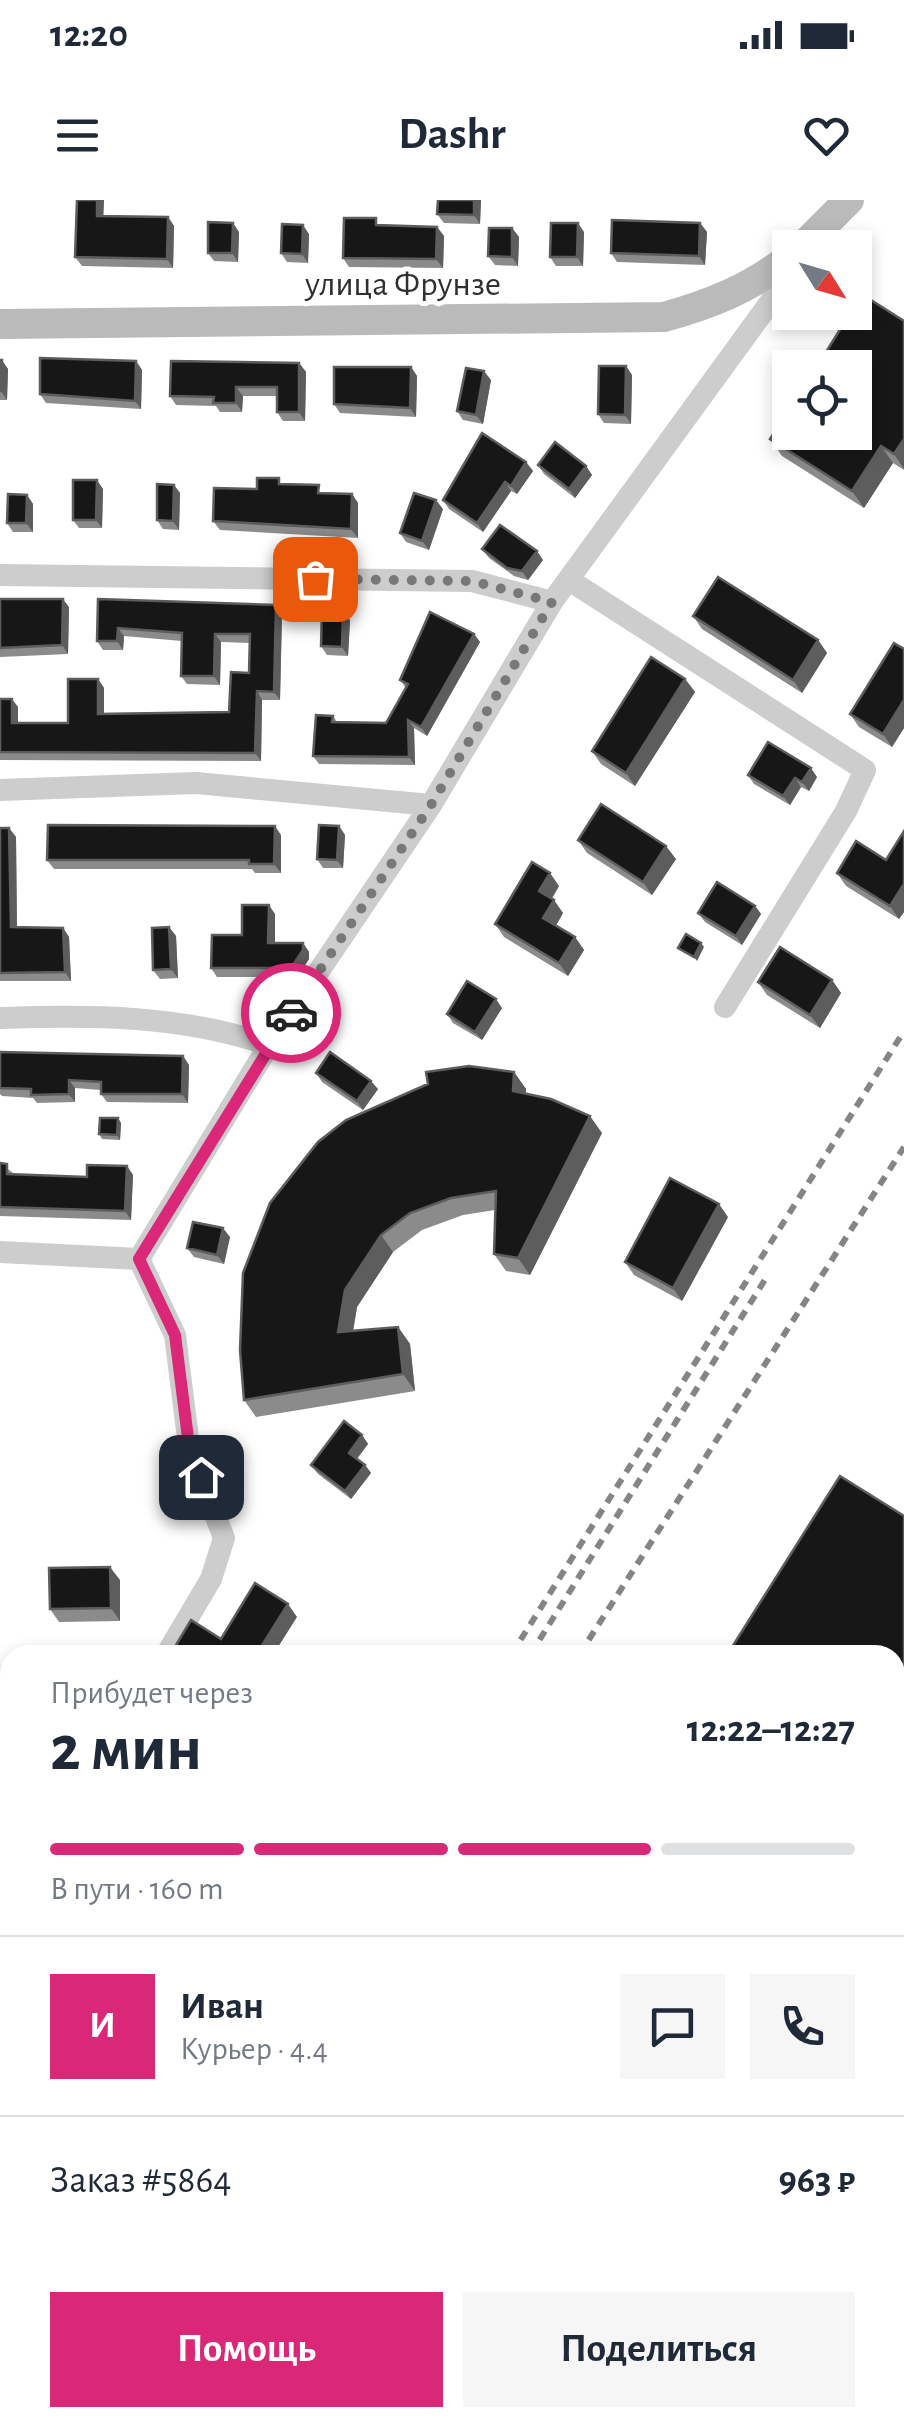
<!DOCTYPE html>
<html lang="ru">
<head>
<meta charset="utf-8">
<style>
  :root { --surface:#fff; --page:#f6f6f7; --text:#1f2937; --muted:#747a83; --line:#e0e1e3; --accent:#db2777 }
  body { margin:0; font-family:"Alegreya Sans",sans-serif; background:var(--page); color:var(--text); height:100vh; display:flex; flex-direction:column; font-size:38px; white-space:nowrap }
  * { box-sizing:border-box; margin:0 }
  p { font-size:32px; color:var(--muted) }
  .icon { flex:none; width:55px; height:55px; fill:none; stroke:currentColor; stroke-width:2; stroke-linecap:round; stroke-linejoin:round }
  .map { position:relative; flex:1; overflow:hidden }
  .panel { position:absolute; left:0px; top:1445px; width:905px; height:782px; display:flex; flex-direction:column; background:var(--surface); border-radius:30px 30px 0 0; box-shadow:0 5px 15px #0003 }
  .panel>* { flex:none }
  .needle { width:65px; rotate:127deg }
  .tools { position:absolute; left:772px; top:30px; display:grid; gap:20px }
  .tools a { display:grid; place-items:center; width:100px; height:100px; border-radius:0px; background:var(--surface); box-shadow:0 5px 15px #0003; font-size:50px }
  .pin { position:absolute; display:grid; place-items:center; width:85px; height:85px; color:#fff; margin:-42px; border-radius:20px; box-shadow:0 5px 15px #0006 }
  .courier { position:absolute; display:grid; place-items:center; width:100px; height:100px; margin:-50px; border:8px solid #db2777; border-radius:50%; background:#fff; color:#222; box-shadow:0 2px 12px #0007 }
  .summary em { font-style:normal; font-weight:700 }
  .summary div { display:flex; flex-direction:column-reverse }
  .summary { display:flex; align-items:center; justify-content:space-between; height:170px; padding:0 50px }
  h1 { font-size:65px; font-weight:700; line-height:75px }
  .bar { display:grid; grid-template-columns:repeat(4,1fr); gap:15px 10px; align-content:center; height:120px; padding:0 50px }
  .bar i { height:12px; border-radius:8px; background:var(--line) }
  .bar .selected { background:var(--accent) }
  .bar p { grid-column:span 4 }
  .line { display:flex; align-items:center; gap:25px; padding:0 50px; border-top:2px solid var(--line) }
  .line div { flex:1 }
  .round { display:grid; place-items:center; flex:none; width:105px; height:105px; border-radius:0px; background:var(--page) }
  .button { display:flex; gap:20px; margin-top:auto; padding:20px 50px }
  .button a { flex:1; height:115px; border-radius:0px; background:var(--accent); color:#fff; font-size:40px; font-weight:700; line-height:115px; text-align:center }
  .button a+a { background:var(--page); color:var(--text) }
  .status { display:flex; justify-content:space-between; align-items:center; height:70px; padding:0 50px; background:var(--surface); direction:ltr }
  .status svg { height:28px; fill:currentColor }
  header { display:flex; justify-content:space-between; align-items:center; height:130px; padding:0 50px; background:var(--surface); font-size:45px; font-weight:700 }
  .map>svg:first-child { display:block }
  .lines { fill:none; stroke-linecap:round; stroke-linejoin:round }
  .street { stroke:#cdcdcd; stroke-width:22 }
  .secondary { stroke:#bababa; stroke-width:30 }
  .rail { stroke:#858585; stroke-width:6; stroke-dasharray:10 8; stroke-linecap:butt }
  .wall { fill:#8b8b8b }
  .shaded-wall { fill:#5d5d5d }
  .building { fill:#171717; stroke:#5d5d5d; stroke-width:2.5 }
  .done { stroke:#787878; stroke-width:10; stroke-dasharray:0 18 }
  .route { stroke:#db2777; stroke-width:12 }
  .labels { text-anchor:middle; dominant-baseline:central; stroke-width:10; stroke-linejoin:round; paint-order:stroke }
  .street-label { font-size:35px; fill:#303030; stroke:#fff }
</style>
</head>
<body>
<div class="status"><b>12:20</b><svg viewBox="0 0 49 12"><path d="M0 12V9h3v3zM5 12V6h3v6zM10 12V3h3v9zM15 12V0h3v12zM26 1h20v11H26zM47 4h2v5h-2z"/></svg></div>
<header><svg class="icon" aria-label="menu" viewBox="0 0 24 24"><path d="M4 6h16M4 12h16M4 18h16"/></svg>Dashr<svg class="icon" aria-label="heart" viewBox="0 0 24 24"><path d="M12 20l-8-8c-3-5 5-10 8-4 3-6 11-1 8 4z"/></svg></header>
<div class="map">
<svg width="904" height="2226" viewBox="0 0 904 2226">
  <rect width="100%" height="100%" fill="#fff"/>
  <g class="lines">
    <path class="street" d="M0,375L472,381L552,402
      M569,380L865,570L846,611L725,807
      M0,590L196,583L431,605
      M0,818C93,815 181,815 269,845
      M0,1052L139,1059
      M166,1455L211,1379L224,1338L189,1246L175,1135L139,1059L269,845L431,605L552,402L790,75
      M0,1566L10,1569
      M895,1847L904,1842
      M895,2170L904,2175
      M275,2226L284,2218"/>
    <path class="secondary" d="M801,48L849,0
      M0,124L664,117C711,104 751,88 790,57"/>
    <path class="rail" d="M511,1455L904,831
      M530,1455L766,1078
      M579,1455L904,947
      M28,2226L33,2218
      M48,2226L53,2218
      M80,2226L86,2218"/>
  </g>
  <path class="wall" d="M77,0H104L103,16L168,17L174,26L173,68L82,66L75,57Z
    M481,0L480,24L444,23L437,14Z
    M700,23L707,32L705,65L617,62L611,53Z
    M381,26L437,27L444,36L443,68L349,67L343,58Z
    M512,28L519,37L518,66L495,65L488,56Z
    M239,32L238,62L214,61L208,53Z
    M584,32L583,66H556L550,57Z
    M309,34L308,63L287,62L281,53Z
    M904,121V270L893,263L864,308L782,256L770,239Z
    M0,160L8,169L7,200H0Z
    M136,161L142,170L141,209L46,203L40,194Z
    M299,163L306,172L305,221H283L277,212V196H243L242,212H220L216,206L176,205L170,196Z
    M626,166L632,175L631,224L604,223L598,214Z
    M411,167L417,176L416,217L340,213L334,204Z
    M491,180L483,224L463,220L457,211Z
    M526,262L533,271L517,294L511,291L483,332L449,309L443,300Z
    M538,265L586,266L592,275L575,298L544,274Z
    M283,284L325,293L352,294L358,303V338L220,330L213,321L257,289Z
    M174,285L180,293L179,330L163,329L157,320Z
    M103,289L102,328H79L73,320Z
    M27,295L33,304V332H13L7,323Z
    M443,309L429,350L406,342L400,333Z
    M482,349L543,360L528,380L514,376L489,358Z
    M0,399L69,407L68,454L0,457Z
    M98,399L276,405L282,413L280,500H262L261,561L0,560V499L18,507V523H68L98,479L104,488V513L229,512L249,473L250,443L221,442L220,485L187,484L181,476L182,441L124,436L123,450H103L97,441Z
    M693,416L818,440L827,453L802,493L702,429Z
    M350,420L348,456L327,455L321,446Z
    M474,434L480,442L427,536L414,528L415,565L319,564L313,556L333,516L337,522L386,523L406,488L400,480Z
    M904,449V528L892,547L859,527L850,514Z
    M685,479L695,492L635,586L601,564L592,551Z
    M748,575L817,577L809,591L801,587L790,605L754,584Z
    M339,626L345,635L343,668H323L317,659Z
    M0,628H9L16,637L17,727L63,728L69,737L71,781H0Z
    M904,631V712L899,719L846,686L837,673L886,660Z
    M281,635V673H255L252,669H54L47,660Z
    M578,640L676,659L652,695L587,653Z
    M559,686L552,699L563,713L556,725L575,737L584,750L568,776L504,737L495,724Z
    M755,706L761,714L742,745L705,722L698,713Z
    M275,714V743H303L309,752V759L297,777H217L211,768L242,735Z
    M169,727L176,736L178,778L160,779L153,770Z
    M832,780L841,793L820,828L767,795L758,782Z
    M502,808L482,840L453,823L447,814Z
    M0,852L183,856L189,865L188,903L107,902L101,894V890L75,888V902L37,903L33,898L2,896L0,894Z
    M514,872L526,889V894L602,933L530,1075L506,1071L494,1054L495,1010L463,1015L422,1030L393,1052L357,1107L353,1131L398,1127L410,1144L415,1191L256,1217L244,1200Z
    M316,873L378,889L363,910L322,882Z
    M118,918L121,923L120,940L102,939L99,934Z
    M0,963L13,973V974L87,977L127,966L133,975L131,1020L0,1016Z
    M728,1017L682,1101L634,1075L625,1062Z
    M230,1037L224,1064L194,1057L187,1048Z
    M362,1235L368,1244L357,1259L365,1265L371,1273L351,1299L318,1274L311,1265Z
    M120,1380V1421L59,1422L50,1409Z
    M0,1475H10V1520H0Z
    M895,1995L904,2001V2053L895,2046Z
    M293,2218H341L327,2226H285Z
    M424,2218H507L495,2226H411Z
    M787,2218H865L860,2226H800Z"/>
  <path class="shaded-wall" d="M97,0H104L103,25L97,16Z
    M474,0H481L480,24L474,15Z
    M168,17L174,26L173,68L167,59Z
    M233,23L239,32L238,62L232,53Z
    M578,23L584,32L583,66L577,57Z
    M700,23L707,32L705,65L699,56Z
    M303,25L309,34L308,63L302,54Z
    M437,27L444,36L443,68L436,59Z
    M512,28L519,37L518,66L512,57Z
    M2,160L8,169L7,200L1,191Z
    M136,161L142,170L141,209L135,201Z
    M299,163L306,172L305,221L299,212Z
    M626,166L632,175L631,224L625,215Z
    M411,167L417,176L416,217L410,208Z
    M484,171L491,180L483,224L476,215Z
    M236,187L243,196L242,212L236,203Z
    M904,239V269L894,254Z
    M881,246L893,263L864,308L852,291Z
    M526,262L533,271L517,294L511,286Z
    M586,266L592,275L575,298L569,289Z
    M97,280L103,289L102,328L96,320Z
    M505,282L511,291L483,332L477,323Z
    M174,285L180,293L179,330L173,321Z
    M352,294L358,303V338L351,329Z
    M27,295L33,304V332L26,323Z
    M436,300L443,309L429,350L422,341Z
    M537,351L543,360L528,380L522,371Z
    M63,399L69,407L68,454L62,445Z
    M276,405L282,413L280,500L274,492Z
    M343,411L350,420L348,456L342,447Z
    M118,428L124,436L123,450L117,441Z
    M215,434L221,442L220,485L214,476Z
    M474,434L480,442L427,536L421,527Z
    M818,440L827,453L802,493L793,480Z
    M98,479L104,488V522L98,514Z
    M685,479L695,492L635,586L626,573Z
    M257,491L262,500L261,561L255,553Z
    M12,499L18,507V531L12,523Z
    M904,500V528L892,547L883,534Z
    M408,520L414,528L415,565L409,557Z
    M811,568L817,577L809,591L802,582Z
    M795,578L801,587L790,605L783,596Z
    M275,626L281,635V673L274,664Z
    M339,626L345,635L343,668L337,660Z
    M9,628L16,637L17,736L11,727Z
    M666,646L676,659L652,695L643,682Z
    M550,673L559,686L548,704L539,691Z
    M904,684V712L899,719L890,706Z
    M554,700L563,713L553,731L543,718Z
    M269,705L275,714V752L268,743Z
    M755,706L761,714L742,745L736,736Z
    M169,727L176,736L178,778L171,769Z
    M63,728L69,737L71,781L65,772Z
    M575,737L584,750L568,776L559,763Z
    M303,743L309,752V759L297,777L291,768Z
    M701,743L704,747L697,761L694,757Z
    M832,780L841,793L820,828L810,815Z
    M496,799L502,808L482,840L475,832Z
    M183,856L189,865L188,903L182,894Z
    M514,872L526,889L525,908L513,891Z
    M69,880L75,888V902L69,894Z
    M371,881L378,889L363,910L357,901Z
    M590,916L602,933L530,1075L518,1058Z
    M118,918L121,923L120,940L117,935Z
    M127,966L133,975L131,1020L125,1011Z
    M719,1004L728,1017L682,1101L673,1088Z
    M223,1028L230,1037L224,1064L217,1055Z
    M381,1035L393,1052L357,1107L350,1149L338,1132L345,1090Z
    M398,1127L410,1144L415,1191L403,1174Z
    M362,1235L368,1244L355,1261L349,1253Z
    M365,1265L371,1273L351,1299L345,1291Z
    M110,1367L120,1380V1421L111,1408Z
    M288,1404L297,1417L273,1455H256Z
    M904,1494V1530L895,1544V1508Z
    M904,1573V1609L895,1624V1588Z
    M2,1613L9,1622L6,1648L0,1639Z
    M620,2218H627L620,2226H614Z
    M847,2218H865L860,2226H842Z"/>
  <path class="building" d="M77,0H97V16L168,17L167,59L75,57Z
    M438,0H474V15L437,14Z
    M344,18H376V25L437,27L436,59L343,58Z
    M612,20L700,23L699,56L611,53Z
    M208,22L233,23L232,53H208Z
    M551,23H578L577,57H550Z
    M282,24L303,25L302,54L281,53Z
    M489,28H512V57L488,56Z
    M863,95L904,121V239L894,254L881,246L852,291L770,239L790,208V232H855V168H816L851,112H855V107Z
    M40,158L136,161L135,201L40,194Z
    M0,160H2L1,191H0Z
    M171,161L299,163V212H277V187H236V203H213L214,197L170,196Z
    M599,166H626L625,215L598,214Z
    M334,167H411L410,208L334,204Z
    M466,168L484,171L476,215L457,211Z
    M482,233L526,262L511,286L505,282L477,323L443,300Z
    M555,242L586,266L569,289L538,265Z
    M257,278H279V284L319,285L318,293L352,294L351,329L213,321L214,288L257,289Z
    M73,280H97L96,320H73Z
    M157,284L174,285L173,321L157,320Z
    M414,293L436,300L422,341L400,333Z
    M8,294L27,295L26,323H7Z
    M500,325L537,351L522,371L507,368L482,349Z
    M718,377L818,440L793,480L693,416Z
    M0,399H63L62,445L0,448Z
    M98,399L276,405L274,492L257,491L255,553L0,552V499H12V523H68V479H98V514L229,512L231,472L249,473L250,434H215L214,476H181L182,433L118,428L117,441H97Z
    M322,410L343,411L342,447L321,446Z
    M430,412L474,434L421,527L408,520L409,557L313,556L316,515L333,516L332,522L386,523L408,484L400,480Z
    M894,443L904,449V500L883,534L850,514Z
    M651,457L685,479L626,573L592,551Z
    M768,542L811,568L802,582L795,578L783,596L748,575Z
    M601,604L666,646L643,682L578,640Z
    M48,625L275,626L274,664H249V660H47Z
    M319,625L339,626L337,660L317,659Z
    M0,628H9L11,727L63,728L65,772L0,773Z
    M904,631V684L890,706L837,673L856,641L886,660Z
    M532,662L550,673L539,691L554,700L543,718L575,737L559,763L495,724Z
    M717,682L755,706L736,736L698,713Z
    M242,705H269L268,743H303V750L291,768H211L212,735H242Z
    M169,727L171,769L153,770L152,728Z
    M686,734L701,743L694,757L678,748Z
    M780,747L832,780L810,815L758,782Z
    M467,781L496,799L475,832L447,814Z
    M0,852L183,856L182,894H101V882L69,880V894L31,895V889L0,888Z
    M330,852L371,881L357,901L316,873Z
    M469,866L514,872L513,891L551,899L590,916L518,1058L494,1054L496,991L451,998L410,1013L381,1035L345,1090L338,1132L398,1127L403,1174L244,1200L240,1150L243,1073L270,1003L318,942L346,920L428,884L426,872Z
    M100,918H118L117,935L99,934Z
    M0,963L7,964V974L87,977V965L127,966L125,1011L0,1007Z
    M670,978L719,1004L673,1088L625,1062Z
    M193,1022L223,1028L217,1055L187,1048Z
    M344,1221L362,1235L349,1253L365,1265L345,1291L311,1265Z
    M840,1276L904,1316V1494L895,1508V1455H727Z
    M110,1367L111,1408L50,1409L49,1368Z
    M255,1383L288,1404L256,1455H170L191,1420L221,1439Z
    M0,1475H10V1509H0Z
    M895,1555L904,1561V1573L895,1588Z
    M895,1995L904,2001V2046L895,2040Z
    M293,2218H330L319,2226H285Z
    M424,2218H497L485,2226H411Z
    M590,2218H620L614,2226H583Z
    M798,2218H847L842,2226H810Z"/>
  <g class="lines">
    <path class="done" d="M291,813L431,605L552,402L472,381L315,379"/>
    <path class="route" d="M201,1277L189,1246L175,1135L139,1059L291,813"/>
  </g>
  <g class="labels">
    <g class="street-label">
      <text x="403" y="84">улица Фрунзе</text>
    </g>
  </g>
</svg>
<div class="tools">
<a><svg class="needle" viewBox="-14 -14 28 28"><path d="M0-13l5 13h-10z" fill="#e53935"/><path d="M0 13l5-13h-10z" fill="#747a83"/></svg></a>
<a><svg class="icon" aria-label="locate" viewBox="0 0 24 24"><circle cx="12" cy="12" r="6"/><path d="M12 2v4M12 18v4M2 12h4M18 12h4"/></svg></a>
</div>
<div class="pin" style="left:315px;top:379px;background:#ea580c"><svg class="icon" aria-label="bag" viewBox="0 0 24 24"><path d="M5 8h14l-1 12H6zM9 8a3 3 0 0 1 6 0"/></svg></div>
<div class="pin" style="left:201px;top:1277px;background:#1f2937"><svg class="icon" aria-label="home" viewBox="0 0 24 24"><path d="M3 11l9-7 9 7M6 9v11h12V9"/></svg></div>
<div class="courier" style="left:291px;top:813px"><svg class="icon" aria-label="car" viewBox="0 0 24 24"><path d="M5 17H2v-5l4-1 3-4h7l3 4 3 1v5h-3M9 17h6M6 11h13"/><circle cx="7" cy="17" r="2"/><circle cx="17" cy="17" r="2"/></svg></div>
<section class="panel">
<div class="summary"><div><h1>2 мин</h1><p>Прибудет через</p></div><em>12:22–12:27</em></div>
<div class="bar"><i class="selected"></i><i class="selected"></i><i class="selected"></i><i></i><p>В пути · 160 m</p></div>
<div class="line" style="height:180px"><b class="round" style="background:var(--accent);color:#fff">И</b><div><b>Иван</b><p>Курьер · 4.4</p></div><a class="round"><svg class="icon" aria-label="chat" viewBox="0 0 24 24"><path d="M4 5h16v11H9l-5 4z"/></svg></a><a class="round"><svg class="icon" aria-label="phone" viewBox="0 0 24 24"><path d="M5 4h4l2 5-3 2q2 4 5 5l2-3 5 2v4C11 20 4 13 5 4z"/></svg></a></div>
<div class="line" style="height:130px"><div>Заказ #5864</div><b>963 ₽</b></div>
<div class="button"><a>Помощь</a><a>Поделиться</a></div>
</section>
</div>
</body>
</html>
